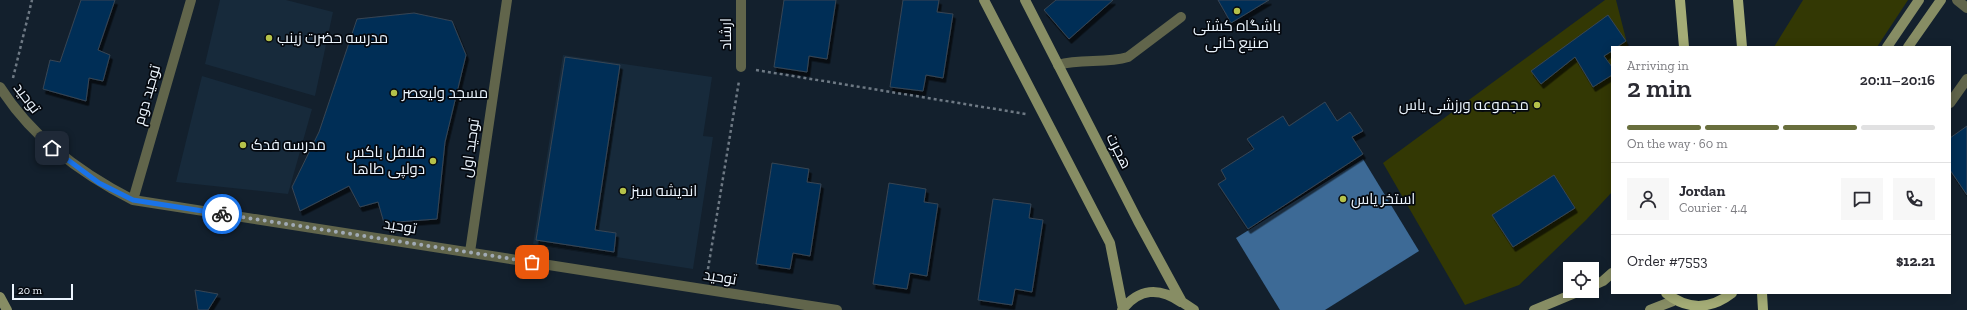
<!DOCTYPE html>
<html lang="en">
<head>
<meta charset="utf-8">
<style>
  :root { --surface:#fff; --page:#f7f7f7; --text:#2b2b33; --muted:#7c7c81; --line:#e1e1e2; --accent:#696f3d }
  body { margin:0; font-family:"Zilla Slab",Cairo,serif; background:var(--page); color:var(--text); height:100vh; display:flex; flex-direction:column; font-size:15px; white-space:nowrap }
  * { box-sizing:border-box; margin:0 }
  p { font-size:13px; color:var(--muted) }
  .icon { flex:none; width:22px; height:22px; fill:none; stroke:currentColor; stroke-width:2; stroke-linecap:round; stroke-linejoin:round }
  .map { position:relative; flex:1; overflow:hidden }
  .details { position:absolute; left:1611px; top:46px; width:340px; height:248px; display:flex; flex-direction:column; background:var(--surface); border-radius:0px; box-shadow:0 2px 10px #0003 }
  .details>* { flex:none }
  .controls { position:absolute; left:1563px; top:262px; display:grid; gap:8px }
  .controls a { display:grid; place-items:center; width:36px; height:36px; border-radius:0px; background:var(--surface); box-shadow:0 2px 10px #0003; font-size:20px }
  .scale { position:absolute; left:12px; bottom:10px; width:61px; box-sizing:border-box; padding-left:4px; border:2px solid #ecf5fe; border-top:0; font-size:11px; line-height:14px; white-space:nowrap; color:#ecf5fe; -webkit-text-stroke:3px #05090f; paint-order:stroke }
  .pin { position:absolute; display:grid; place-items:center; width:34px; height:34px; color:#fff; margin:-17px; border-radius:8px; box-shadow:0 2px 6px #0006 }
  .courier { position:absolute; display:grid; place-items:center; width:40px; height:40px; margin:-20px; border:3px solid #1a73e8; border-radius:50%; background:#fff; color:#222; box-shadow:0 1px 5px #0007 }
  .overview em { font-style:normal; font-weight:600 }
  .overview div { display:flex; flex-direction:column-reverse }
  .overview { display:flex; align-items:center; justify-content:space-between; height:68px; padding:0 16px }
  h1 { font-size:26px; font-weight:600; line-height:30px }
  .bar { display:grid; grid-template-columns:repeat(4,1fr); gap:6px 4px; align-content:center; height:48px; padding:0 16px }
  .bar i { height:5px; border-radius:3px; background:var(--line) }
  .bar .selected { background:var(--accent) }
  .bar p { grid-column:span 4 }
  .line { display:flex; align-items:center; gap:10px; padding:0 16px; border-top:1px solid var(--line) }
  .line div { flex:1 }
  .round { display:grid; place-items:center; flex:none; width:42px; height:42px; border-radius:0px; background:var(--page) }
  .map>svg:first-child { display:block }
  .built { fill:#172a3b }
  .green { fill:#333804 }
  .water { fill:#3d6a96 }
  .building { fill:#002f57; stroke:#374554; filter:url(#shadow) }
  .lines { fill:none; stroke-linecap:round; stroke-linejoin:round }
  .path { stroke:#6e7984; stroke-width:2.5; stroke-dasharray:3 3; stroke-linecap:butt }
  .service { stroke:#61654b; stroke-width:10 }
  .minor { stroke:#61654b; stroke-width:10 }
  .secondary { stroke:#878d64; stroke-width:10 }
  .primary { stroke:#a4ac76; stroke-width:10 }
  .done { stroke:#a0aab5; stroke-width:4; stroke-dasharray:0 7.2 }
  .route { stroke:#1a73e8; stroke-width:5 }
  .poi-dot { fill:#b5c24a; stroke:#05090f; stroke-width:1.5 }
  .labels { text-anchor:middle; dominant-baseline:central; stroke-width:3.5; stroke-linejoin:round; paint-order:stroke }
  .poi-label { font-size:15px; fill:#ecf5fe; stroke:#05090f; text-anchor:start }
  .street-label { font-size:15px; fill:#ecf5fe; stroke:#05090f }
</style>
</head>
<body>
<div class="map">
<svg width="1967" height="310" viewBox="0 0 1967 310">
  <defs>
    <filter id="shadow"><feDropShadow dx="2.5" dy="4.5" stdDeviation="0" flood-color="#0009"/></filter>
  </defs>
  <rect width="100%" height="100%" fill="#13202d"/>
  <path class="built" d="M220,0H286L333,12L315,96L205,64Z
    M563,55L712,77L703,136L713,137L693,269L533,244Z
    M202,76L312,109L288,194L176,182Z"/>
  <path class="green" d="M1605,0H1616L1628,47H1612V192L1586,220L1519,285L1465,305L1383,163Z
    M1803,0H1908L1877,47H1774Z"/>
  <path class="water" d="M1363,159L1419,251L1325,310H1280L1236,238Z"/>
  <path class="building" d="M81,0H115L98,50L110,55L103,81L89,78L86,101L43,89L50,60L60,62Z
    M784,0H836L827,59L809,56L807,72L774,67Z
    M903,0H939L937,12L953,14L943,78L926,75L923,91L890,87Z
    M1056,0H1113L1069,39L1044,10Z
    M1218,0H1269L1231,23Z
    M414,13L452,21L466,55L445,142L437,219L384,223L378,202L360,207L349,186L300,211L292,187L319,132L357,19Z
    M1608,15L1626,41L1617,47H1612V51L1604,56L1612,67V75L1593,87L1575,57L1541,84L1531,71Z
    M565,57L620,65L595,230L616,233L614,252L536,240Z
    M1325,102L1337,121L1350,112L1363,131L1352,137L1363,154L1248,229L1218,184L1226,179L1221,170L1254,149L1247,139L1283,116L1289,126Z
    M1967,126V195L1950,170V138Z
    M772,163L809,169L807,182L821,184L810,256L793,253L790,269L756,264Z
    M1554,175L1575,208L1513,247L1492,215Z
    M889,183L926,189L924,202L938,204L927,276L910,273L907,289L873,284Z
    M993,199L1031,204L1029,218L1043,220L1032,292L1015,289L1012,305L978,300Z
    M195,290L218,294L208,310H198Z"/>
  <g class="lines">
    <path class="path" d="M756,70L1026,114
      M13,78L32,0
      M707,275L739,81"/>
    <path class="service" d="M1058,65C1081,58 1105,64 1128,57L1181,17"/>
    <path class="minor" d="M1957,0L1967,8
      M741,67V0
      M0,87C32,138 80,173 133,200L837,310
      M1950,103L1967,79
      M133,200L191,0
      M470,252L507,0"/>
    <path class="secondary" d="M984,0L1110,243L1123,309
      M1025,0L1138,221L1182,302L1194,310
      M1887,47L1919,0
      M1908,47L1941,0
      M1592,286L1603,281L1612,273
      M0,297L7,310
      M1122,310C1139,288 1159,287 1181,302
      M1534,310L1580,291
      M1650,310L1673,301"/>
    <path class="primary" d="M1680,0L1684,47
      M1738,0L1742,47
      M1666,293C1687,310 1710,310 1732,293
      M1762,293L1763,310"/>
  </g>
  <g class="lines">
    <path class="done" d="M222,214L532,262"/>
    <path class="route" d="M52,148L99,183L133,200L222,214"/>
  </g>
  <g class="poi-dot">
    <circle cx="1237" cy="11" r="4"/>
    <circle cx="269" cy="38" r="4"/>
    <circle cx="394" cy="93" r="4"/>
    <circle cx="1537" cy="105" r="4"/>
    <circle cx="243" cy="145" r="4"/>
    <circle cx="433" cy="161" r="4"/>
    <circle cx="623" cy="191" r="4"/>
    <circle cx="1343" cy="199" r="4"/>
  </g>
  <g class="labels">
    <g class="poi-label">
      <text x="1237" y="26" text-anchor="middle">باشگاه کشتی<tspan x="1237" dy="17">صنیع خانی</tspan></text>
      <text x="277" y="38">مدرسه حضرت زینب</text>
      <text x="402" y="93">مسجد ولیعصر</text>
      <text x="1529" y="105" text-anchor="end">مجموعه ورزشی یاس</text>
      <text x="251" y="145">مدرسه فدک</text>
      <text x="425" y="152" text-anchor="end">فلافل باکس<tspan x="425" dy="17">دولپی طاها</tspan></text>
      <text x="631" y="191">اندیشه سبز</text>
      <text x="1351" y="199">استخر یاس</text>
    </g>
    <g class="street-label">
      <text transform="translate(726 34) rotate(-90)">ارشاد</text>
      <text transform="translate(147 95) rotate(-74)">توحید دوم</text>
      <text transform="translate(27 98) rotate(53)">توحید</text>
      <text transform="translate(470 148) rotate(-82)">توحید اول</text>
      <text transform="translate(1119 151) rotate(63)">هجرت</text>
      <text transform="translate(400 226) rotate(9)">توحید</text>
      <text transform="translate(720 277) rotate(9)">توحید</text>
    </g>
  </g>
</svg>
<div class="controls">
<a><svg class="icon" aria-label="locate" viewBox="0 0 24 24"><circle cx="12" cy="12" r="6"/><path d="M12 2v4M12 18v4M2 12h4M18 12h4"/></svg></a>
</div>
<div class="scale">20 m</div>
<div class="pin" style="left:532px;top:262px;background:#ea580c"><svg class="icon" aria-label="bag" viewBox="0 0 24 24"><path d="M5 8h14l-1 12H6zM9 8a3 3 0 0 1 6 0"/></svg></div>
<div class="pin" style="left:52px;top:148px;background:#1f2937"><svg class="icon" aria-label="home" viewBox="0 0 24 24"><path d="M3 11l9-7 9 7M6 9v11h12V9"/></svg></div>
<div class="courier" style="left:222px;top:214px"><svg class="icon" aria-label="bike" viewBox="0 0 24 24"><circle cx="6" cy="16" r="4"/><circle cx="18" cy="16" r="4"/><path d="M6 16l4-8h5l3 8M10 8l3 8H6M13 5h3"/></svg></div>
<section class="details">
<div class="overview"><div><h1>2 min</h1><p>Arriving in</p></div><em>20:11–20:16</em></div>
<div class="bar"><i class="selected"></i><i class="selected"></i><i class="selected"></i><i></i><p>On the way · 60 m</p></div>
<div class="line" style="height:72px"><a class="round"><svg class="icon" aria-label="person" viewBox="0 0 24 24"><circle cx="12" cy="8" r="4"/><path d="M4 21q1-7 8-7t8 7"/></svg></a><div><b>Jordan</b><p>Courier · 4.4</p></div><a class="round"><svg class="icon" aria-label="chat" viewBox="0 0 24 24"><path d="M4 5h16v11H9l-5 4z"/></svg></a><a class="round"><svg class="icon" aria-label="phone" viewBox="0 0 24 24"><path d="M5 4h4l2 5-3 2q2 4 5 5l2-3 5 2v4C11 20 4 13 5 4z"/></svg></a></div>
<div class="line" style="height:52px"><div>Order #7553</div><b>$12.21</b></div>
</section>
</div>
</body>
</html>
